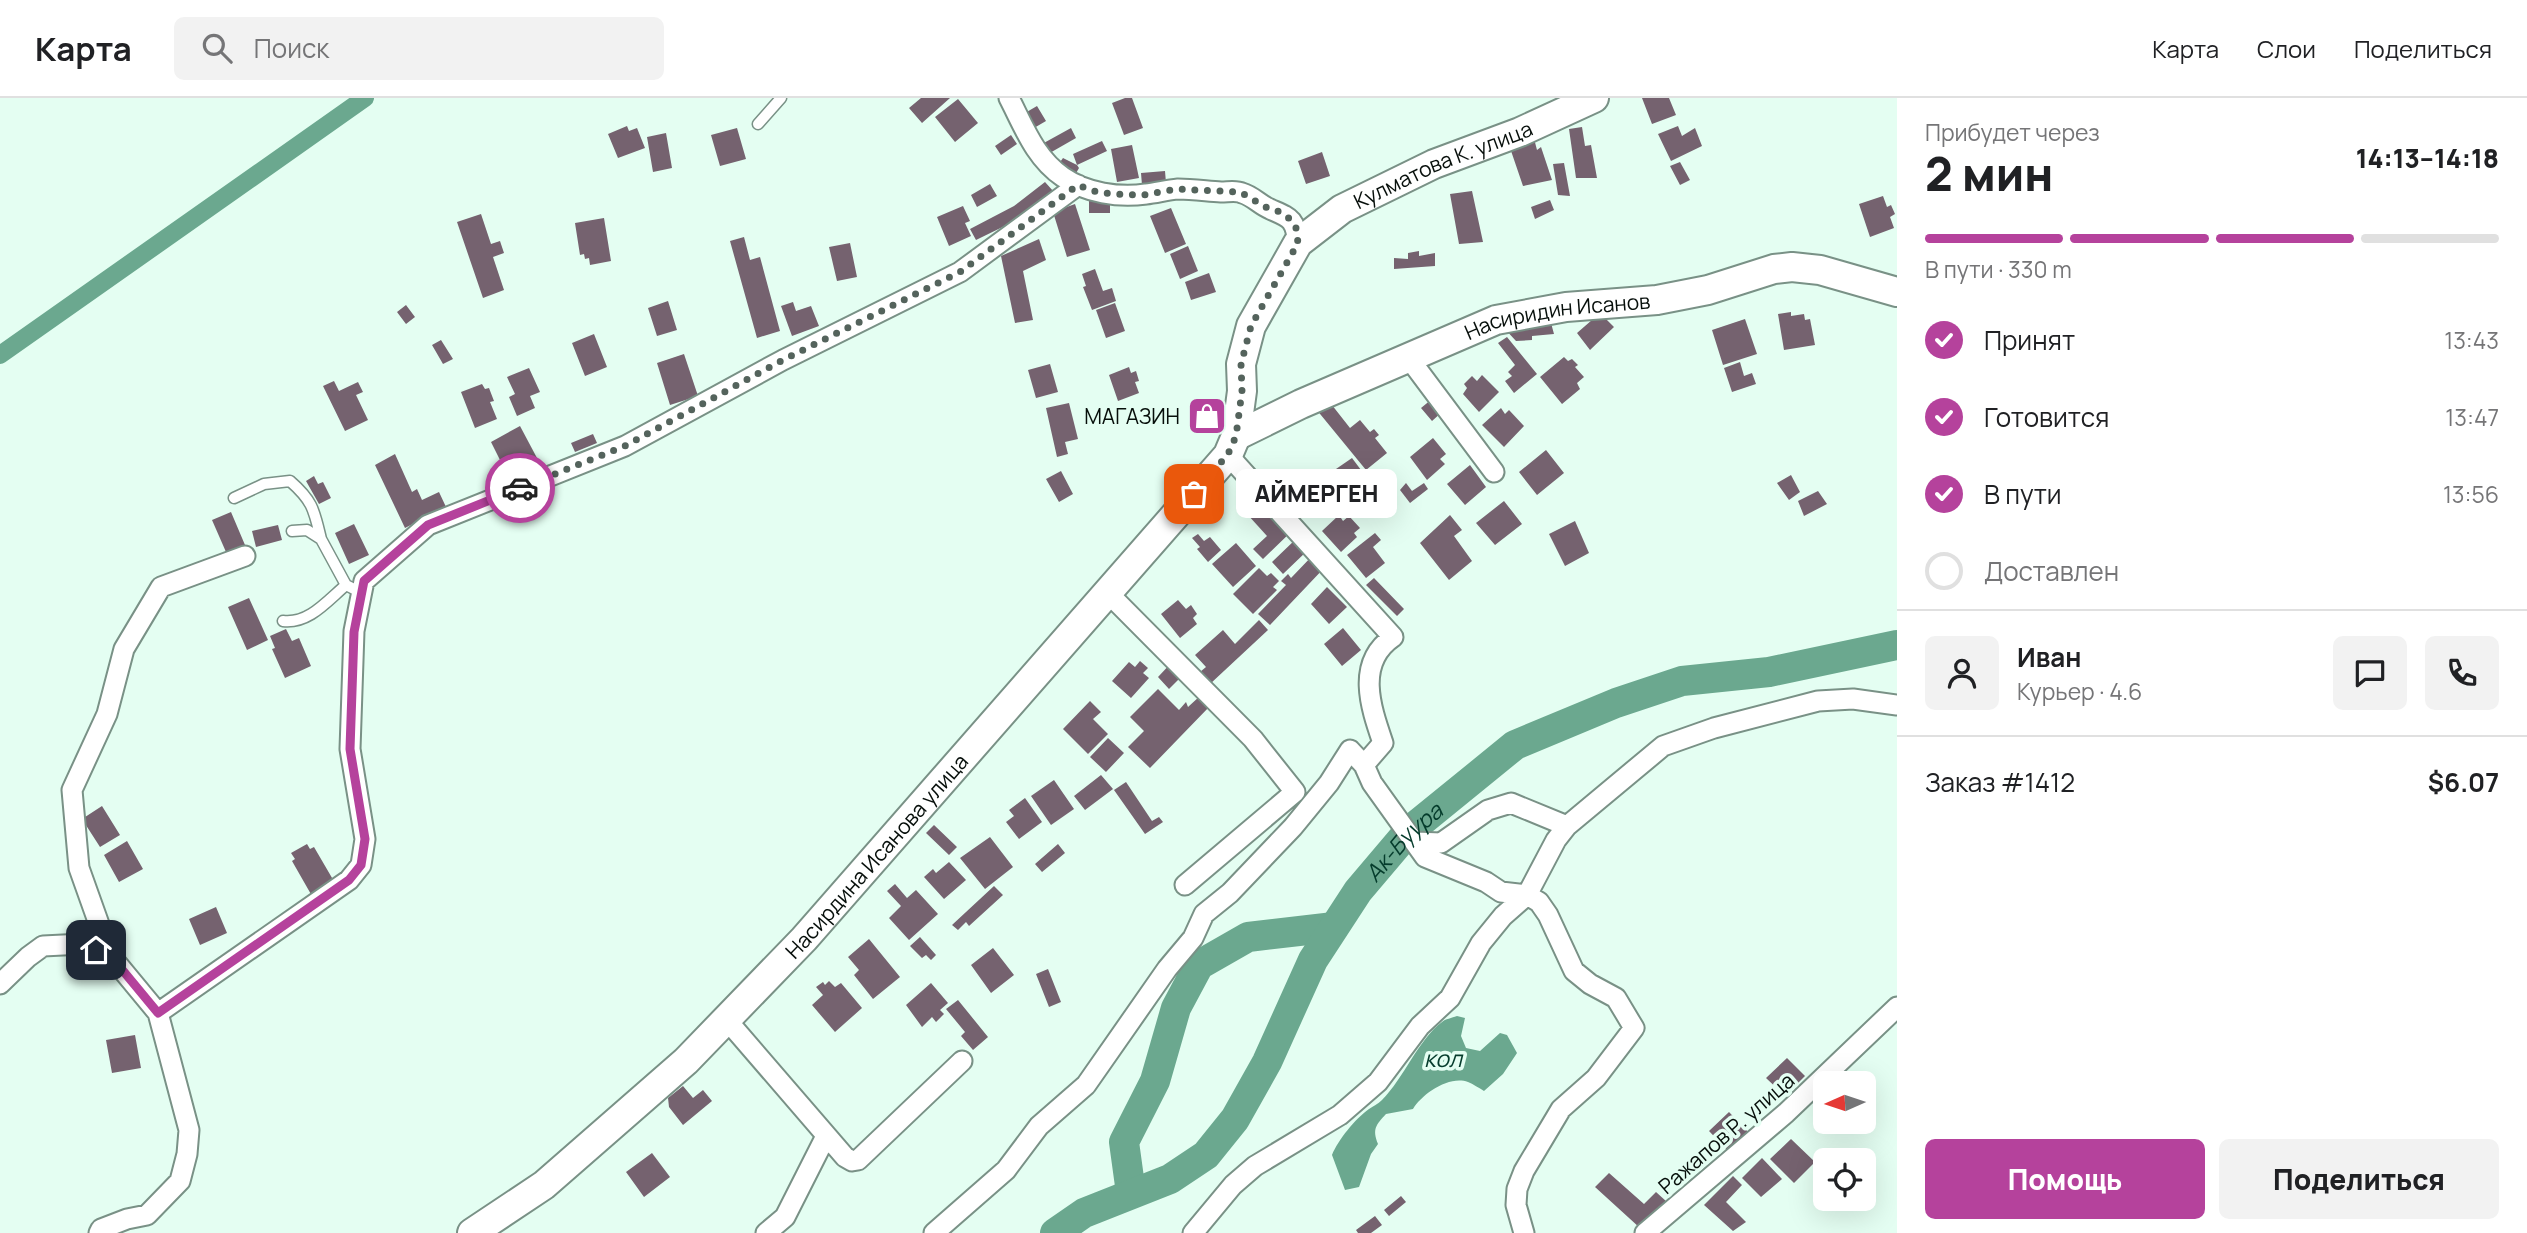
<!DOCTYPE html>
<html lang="ru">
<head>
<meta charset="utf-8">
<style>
  :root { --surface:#fff; --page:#f2f2f2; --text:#202124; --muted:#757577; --line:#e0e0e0; --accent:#b5429c }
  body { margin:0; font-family:Manrope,sans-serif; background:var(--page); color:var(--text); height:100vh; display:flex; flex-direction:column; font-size:26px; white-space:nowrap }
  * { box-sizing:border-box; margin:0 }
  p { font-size:23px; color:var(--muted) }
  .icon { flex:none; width:38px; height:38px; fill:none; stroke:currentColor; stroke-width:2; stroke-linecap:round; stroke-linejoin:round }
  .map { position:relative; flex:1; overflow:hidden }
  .drawer { display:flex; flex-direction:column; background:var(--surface); width:630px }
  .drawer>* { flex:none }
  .needle { width:46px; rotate:267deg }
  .buttons { position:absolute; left:1813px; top:973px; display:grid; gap:14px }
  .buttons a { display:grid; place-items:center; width:63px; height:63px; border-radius:10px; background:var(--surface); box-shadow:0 7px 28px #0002; font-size:35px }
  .pin { position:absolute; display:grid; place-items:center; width:60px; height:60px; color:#fff; margin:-30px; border-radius:14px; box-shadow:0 4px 10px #0006 }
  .courier { position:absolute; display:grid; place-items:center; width:70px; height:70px; margin:-35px; border:5px solid #b5429c; border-radius:50%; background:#fff; color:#222; box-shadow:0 2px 9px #0007 }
  .bubble { position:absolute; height:49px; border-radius:10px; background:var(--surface); box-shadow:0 7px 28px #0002; font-size:23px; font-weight:800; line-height:49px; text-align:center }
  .overview em { font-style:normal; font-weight:800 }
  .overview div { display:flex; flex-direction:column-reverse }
  .overview { display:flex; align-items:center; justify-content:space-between; height:119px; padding:0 28px }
  h1 { font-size:46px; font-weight:800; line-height:52px }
  .bar { display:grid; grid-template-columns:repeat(4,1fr); gap:10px 7px; align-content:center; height:84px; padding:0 28px }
  .bar i { height:9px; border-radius:5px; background:var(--line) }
  .bar .selected { background:var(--accent) }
  .bar p { grid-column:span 4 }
  .line { display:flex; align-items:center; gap:18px; padding:0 28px; border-top:2px solid var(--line) }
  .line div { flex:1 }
  .round { display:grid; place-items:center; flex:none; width:74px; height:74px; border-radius:10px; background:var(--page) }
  ol { padding:0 28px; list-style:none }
  li { display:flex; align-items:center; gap:21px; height:77px }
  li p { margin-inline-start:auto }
  li .icon { padding:7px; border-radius:50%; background:var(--accent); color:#fff; stroke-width:4 }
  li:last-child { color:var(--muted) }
  li i { width:38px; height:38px; border:4px solid var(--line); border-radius:50% }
  .button { display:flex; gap:14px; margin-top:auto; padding:14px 28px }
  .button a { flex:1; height:80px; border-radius:10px; background:var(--accent); color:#fff; font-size:28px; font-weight:800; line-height:80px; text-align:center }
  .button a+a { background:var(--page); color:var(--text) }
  header { display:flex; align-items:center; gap:42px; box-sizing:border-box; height:98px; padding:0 35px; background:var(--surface); border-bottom:2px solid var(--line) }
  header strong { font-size:33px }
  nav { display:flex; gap:38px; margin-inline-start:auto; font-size:24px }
  .search { width:490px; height:63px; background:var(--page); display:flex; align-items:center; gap:18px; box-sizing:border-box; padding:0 24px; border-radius:10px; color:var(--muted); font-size:26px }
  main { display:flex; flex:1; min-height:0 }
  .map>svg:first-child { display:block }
  .water { fill:#6ba88f }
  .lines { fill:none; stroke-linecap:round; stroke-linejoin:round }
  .canal { stroke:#6ba88f; stroke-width:18 }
  .river { stroke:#6ba88f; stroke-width:30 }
  .building { fill:#75626f }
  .lane-casing { stroke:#799186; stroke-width:13 }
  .street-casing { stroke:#799186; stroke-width:23 }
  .secondary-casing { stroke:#799186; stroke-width:32 }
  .lane { stroke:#fff; stroke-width:10 }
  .street { stroke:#fff; stroke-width:19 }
  .secondary { stroke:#fff; stroke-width:28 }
  .done { stroke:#54635c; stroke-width:7; stroke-dasharray:0 12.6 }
  .route { stroke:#b5429c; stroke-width:9 }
  .labels { text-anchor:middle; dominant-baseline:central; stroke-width:7; stroke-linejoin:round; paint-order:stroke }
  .street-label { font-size:21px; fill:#070f0b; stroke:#e4fef2 }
  .poi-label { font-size:21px; fill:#070f0b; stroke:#e4fef2; text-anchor:end }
  .water-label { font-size:23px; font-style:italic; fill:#053c2c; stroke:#e4fef2 }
</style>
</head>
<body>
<header>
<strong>Карта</strong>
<div class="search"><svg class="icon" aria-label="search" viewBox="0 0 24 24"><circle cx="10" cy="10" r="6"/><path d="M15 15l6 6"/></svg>Поиск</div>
<nav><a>Карта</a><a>Слои</a><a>Поделиться</a></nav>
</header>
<main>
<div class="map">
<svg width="1897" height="1135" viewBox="0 0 1897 1135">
  <rect width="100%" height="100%" fill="#e4fef2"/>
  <path class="water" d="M1457,918L1465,920L1461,938L1466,950L1480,953L1500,935L1507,937L1517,955L1503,976L1484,993C1479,990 1473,986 1468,984C1449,977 1422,996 1413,1011L1386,1016C1376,1027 1372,1031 1378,1046L1371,1056L1359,1089L1345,1092L1332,1057C1338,1042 1355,1021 1369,1011C1373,1008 1378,1006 1382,1002C1404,980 1418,942 1442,924C1445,921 1452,920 1457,918Z"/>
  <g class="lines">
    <path class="canal" d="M0,257L365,0"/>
    <g class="river">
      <path d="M1131,1095L1124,1044L1155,983L1176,910L1199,867L1248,839L1334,829"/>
      <path id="s1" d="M1055,1135L1084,1115L1170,1081L1206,1057L1235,1021L1267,964L1313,862L1358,793L1408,734L1515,647L1616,605L1682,583L1769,574L1897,547"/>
    </g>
  </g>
  <path class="building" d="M921,0H950L922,25L909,10Z
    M1125,0H1132L1143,30L1124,37L1112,5Z
    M1642,0H1669L1676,17L1652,26Z
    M958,1L978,25L955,44L935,19Z
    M1037,8L1046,23L1034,30L1025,15Z
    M627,28L629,33L637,30L645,50L618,60L608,36Z
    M1678,28L1682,38L1695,30L1702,48L1671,63L1658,36Z
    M1582,29L1585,48L1591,47L1597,80H1576L1569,31Z
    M737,30L746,61L720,68L711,37Z
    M1071,30L1076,40L1048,56L1042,46Z
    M1532,33L1537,52L1541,49L1552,82L1523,88L1508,44Z
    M666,35L672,70L653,74L647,39Z
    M1011,37L1017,46L1001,57L995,48Z
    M1102,43L1107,53L1077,67L1073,56Z
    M1132,47L1139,80L1117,84L1111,51Z
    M1322,54L1330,78L1306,86L1298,63Z
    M1063,60L1077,67L1079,70L1075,77L1058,67Z
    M1680,64L1690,82L1680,87L1670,68Z
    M1564,65L1570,98L1558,97L1553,66Z
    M1165,73L1166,85L1142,87L1141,75Z
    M1045,84L1054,94L1021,120L976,142L970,131L1014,108Z
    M990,86L997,98L977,109L971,97Z
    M1472,93L1483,144L1459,146L1450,96Z
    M1883,98L1887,109L1891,107L1895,116L1890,119L1894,130L1870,139L1859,106Z
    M1089,101H1110V115H1089Z
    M1550,102L1554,112L1535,121L1531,109Z
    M1075,106L1090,152L1067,159L1053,114Z
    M963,108L970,123L965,125L971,138L949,148L937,119Z
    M1171,110L1186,146L1165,155L1150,118Z
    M481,116L491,146L500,143L504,155L493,159L504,192L483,200L457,124Z
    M604,120L611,163L590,167L589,160L585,161L584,156L580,157L575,125Z
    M744,139L750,162L760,159L780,233L757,240L730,143Z
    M1039,141L1046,162L1023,173L1033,222L1015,225L1001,158Z
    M850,145L857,179L837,183L829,149Z
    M1188,148L1198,173L1180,181L1170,156Z
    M1419,153V158L1435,155V168L1394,171V160L1408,161V155Z
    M1095,171L1103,193L1112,190L1116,203L1092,212L1083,189L1086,188L1082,176Z
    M1209,175L1216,194L1191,202L1185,184Z
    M668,203L677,232L657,238L648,210Z
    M793,204L796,213L811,208L819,228L792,238L781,208Z
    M1115,205L1125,233L1106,240L1096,212Z
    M406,207L415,219L406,226L397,214Z
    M1791,214V218L1804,216L1805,222L1810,221L1815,247L1784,252L1778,216Z
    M1600,215L1614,229L1590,252L1577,235Z
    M1745,221L1757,256L1723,267L1712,232Z
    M1551,225L1554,236L1532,238V242L1516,243L1504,230Z
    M594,236L607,269L585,278L572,245Z
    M1507,239L1537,276L1514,295L1505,283L1512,278L1508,274L1515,267L1498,245Z
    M441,242L453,261L443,266L432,247Z
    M684,256L698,298L670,307L657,265Z
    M1564,259L1568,263L1572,261L1578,267L1575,269L1584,279L1577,285L1580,291L1562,306L1540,279Z
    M1740,264L1744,278L1752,275L1756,286L1732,294L1724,270Z
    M1050,266L1058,294L1036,300L1028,272Z
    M1129,269L1131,275L1136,273L1139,283L1135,284L1139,295L1118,303L1109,277Z
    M529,270L540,294L530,298L535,310L517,318L509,299L515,296L507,279Z
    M1482,277L1499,294L1479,314L1463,296L1467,290L1464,286L1472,278L1477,283Z
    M334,283L339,293L358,284L363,294L356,297L368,322L345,333L323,288Z
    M482,286L485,291L489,290L494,303L490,304L497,321L475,330L461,294Z
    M1432,301L1442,314L1432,323L1421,310Z
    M1328,302L1350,330L1360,322L1370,334L1374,331L1379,337L1375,340L1387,355L1366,372L1316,311Z
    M1069,305L1078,341L1065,344L1068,356L1057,359L1046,310Z
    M1501,310L1505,316L1509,312L1524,328L1504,349L1482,327Z
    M520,328L537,360L507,376L491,344Z
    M593,336L597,345L575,354L571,345Z
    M1433,340L1446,356L1440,361L1445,366L1427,382L1410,359Z
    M1546,352L1564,375L1537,397L1519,374Z
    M395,356L412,394L417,391L422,402L439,394L446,409L405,430L375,367Z
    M1352,360L1364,376L1332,399L1320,382Z
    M1470,367L1486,389L1465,407L1447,386Z
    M1061,373L1073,396L1059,404L1046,381Z
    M1307,375L1325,400L1305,414L1288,389Z
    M1791,377L1800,394L1789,402L1777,385Z
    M314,378L318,386L323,384L331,400L319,406L306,383Z
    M1406,385L1412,393L1424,385L1428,391L1410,405L1400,392Z
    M1255,389L1294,431L1263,461L1253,451L1267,438L1238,406Z
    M1818,393L1827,406L1804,418L1798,403Z
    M1504,403L1522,426L1495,447L1476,425Z
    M231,414L245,447L226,454L212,422Z
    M1339,417L1343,423L1349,418L1360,430L1354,435L1357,439L1341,454L1322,433Z
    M1450,417L1462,432L1454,438L1472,463L1449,482L1420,445Z
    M1575,423L1589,455L1565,468L1549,436Z
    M354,426L369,457L349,466L335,435Z
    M278,427L282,442L256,449L252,433Z
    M1375,435L1381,442L1373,449L1385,465L1366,480L1347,457Z
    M1198,436L1204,443L1210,439L1221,452L1208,464L1197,451L1200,449L1192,440Z
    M1297,440L1308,452L1283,476L1272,464Z
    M1236,445L1256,468L1233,489L1212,466Z
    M1314,456L1326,468L1270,527L1258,516L1286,487L1281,483L1288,476L1291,480Z
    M1259,470L1267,478L1271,475L1279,483L1273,489L1277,492L1253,516L1233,496Z
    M1374,480L1404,511L1397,518L1366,487Z
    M1327,489L1347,509L1329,526L1311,506Z
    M249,500L268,542L247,552L228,509Z
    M1178,502L1186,511L1191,507L1197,516L1193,520L1197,526L1180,540L1161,516Z
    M1259,522L1268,532L1210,586L1200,574L1206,569L1195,557L1223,532L1235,546Z
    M1343,530L1361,552L1342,568L1324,546Z
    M286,531L292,543L299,540L311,568L285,580L272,551L275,550L270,538Z
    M1140,563L1148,570L1143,575L1149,580L1131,600L1112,583L1129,564L1135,569Z
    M1173,563L1185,575L1169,591L1158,579Z
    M1158,591L1179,612L1186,604L1188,609L1200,598L1210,608L1150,670L1128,649L1144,633L1130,619Z
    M1090,603L1101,614L1093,621L1108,636L1088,656L1063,631Z
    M1108,640L1124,655L1106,674L1090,659Z
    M1101,677L1113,691L1085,712L1074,698Z
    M1054,682L1074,711L1051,727L1031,698Z
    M1126,684L1152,723L1159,719L1163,724L1145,736L1114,692Z
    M1025,700L1042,724L1019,741L1006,724L1014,718L1009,712Z
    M102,708L120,737L100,749L82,721Z
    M934,727L957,749L949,757L926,735Z
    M990,739L1013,769L985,791L960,760Z
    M127,743L143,771L119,784L104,757Z
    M307,746L310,751L314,749L335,785L312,798L292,763L295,761L291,755Z
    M1058,746L1065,755L1042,774L1035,766Z
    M949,764L966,782L944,801L924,779L933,771L936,775Z
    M895,786L907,800L916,792L938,816L909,842L889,820L901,808L887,793Z
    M994,788L1003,797L969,828L966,824L958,832L952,827Z
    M216,809L227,835L200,847L189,821Z
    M920,839L936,857L931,862L926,857L922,860L910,848Z
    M869,841L900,879L873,901L854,877L859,872L848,859Z
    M993,850L1014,877L991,895L971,867Z
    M1048,871L1061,904L1049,909L1036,876Z
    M829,883L835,889L841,885L862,910L835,934L812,907L823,897L816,889L823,884L825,887Z
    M931,885L948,905L940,912L944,916L936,924L932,919L922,929L906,907Z
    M958,902L988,939L973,952L961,938L965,934L946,911Z
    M135,937L141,970L112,975L106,942Z
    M1787,960L1805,978L1785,998L1766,980Z
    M683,988L693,1000L703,992L712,1003L683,1027L669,1009L668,1000Z
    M1729,1014L1750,1036L1730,1055L1709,1033Z
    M1791,1041L1815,1064L1794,1085L1770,1061Z
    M652,1055L670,1079L644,1099L626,1074Z
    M1762,1060L1782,1081L1761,1099L1742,1080Z
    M1609,1075L1644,1106L1656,1094L1667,1104L1640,1130L1595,1089Z
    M1733,1078L1742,1087L1726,1104L1746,1124L1733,1133L1704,1107Z
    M1401,1098L1406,1104L1389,1118L1384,1112Z
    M1375,1118L1382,1127L1371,1135H1358L1356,1132Z"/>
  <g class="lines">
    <g class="lane-casing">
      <path id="lane" d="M758,26L781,0
        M234,400L264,386L290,383C313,403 314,412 321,441
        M292,433L307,432L321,441L346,487L362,495
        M283,523C309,526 327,503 346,487"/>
    </g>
    <g class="street-casing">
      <path id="street" d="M1009,0C1024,29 1035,60 1063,79C1086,95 1119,100 1146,96C1156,95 1167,92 1178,91C1192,91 1206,93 1221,94C1228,94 1236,92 1242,95C1253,98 1260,107 1270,111C1290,120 1295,120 1298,145
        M1408,259L1494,374
        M1228,357L1393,539C1355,565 1371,610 1383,645L1364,667L1372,685L1425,759L1486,784L1501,794L1527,797L1539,804L1548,817L1574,873L1590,886L1616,900L1634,930L1596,980L1561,1011L1524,1073L1517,1091L1516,1107L1524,1135
        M1108,495L1253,641L1295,694L1185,787
        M1415,744L1441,745L1488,712L1511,705L1567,728L1663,648L1714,630L1818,603L1853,601L1897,607
        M110,857L79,770L72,692L107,616L124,551L161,489L245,458
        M0,886L28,859L43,848L83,846L110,857L158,915L189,1032L187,1056L180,1083L147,1117L127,1121L101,1131L99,1135
        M158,915L349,782L361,767L365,741L350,651L354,533L364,483L428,427L625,348L783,262L960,174L1078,87
        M726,921L845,1059L852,1063L858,1062L962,963
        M766,1135L785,1119L826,1038
        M934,1135L1006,1072L1039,1028L1086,987L1167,871L1193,840L1204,816L1230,795L1293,729L1329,685L1350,652L1364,667
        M1193,1135L1233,1087L1255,1068L1340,1017L1378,984L1420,928L1450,900L1481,845L1503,818L1527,797L1556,742L1567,728
        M1645,1135L1786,1015L1897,909"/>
    </g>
    <g class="secondary-casing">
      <g id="secondary">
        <path id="s2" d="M1236,338L1301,306L1496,222L1566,209L1657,202L1708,192L1774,171L1792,169L1820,172L1897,194"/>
        <path id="s3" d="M472,1135L544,1087L686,963L804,841L1228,357L1236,338L1242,293L1241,266L1251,228L1298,145L1342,111L1434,66L1520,34L1594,0"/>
      </g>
    </g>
    <use href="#lane" class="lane"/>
    <use href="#street" class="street"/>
    <use href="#secondary" class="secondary"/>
  </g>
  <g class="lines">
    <path class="done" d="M520,390L625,348L783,262L960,174L1078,87L1094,93L1111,96L1143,97L1176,91L1240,94L1269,111L1281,114L1290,121L1296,130L1298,145L1251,228L1241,266L1242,293L1236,338L1228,356L1194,396"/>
    <path class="route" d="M96,852L110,857L158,915L349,782L361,767L365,741L350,651L354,534L364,483L428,427L520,390"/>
  </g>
  <defs>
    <g id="shop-square" transform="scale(2.0125)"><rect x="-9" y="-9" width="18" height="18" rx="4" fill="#b5429c" stroke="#e4fef2"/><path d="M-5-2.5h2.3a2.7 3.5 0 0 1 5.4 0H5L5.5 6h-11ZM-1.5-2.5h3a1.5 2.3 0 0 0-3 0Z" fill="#fff"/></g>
  </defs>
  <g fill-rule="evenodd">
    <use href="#shop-square" x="1207" y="318"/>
  </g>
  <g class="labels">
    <g class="street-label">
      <text stroke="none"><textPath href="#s3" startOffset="1482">Кулматова К. улица</textPath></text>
      <text stroke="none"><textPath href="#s2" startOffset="346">Насиридин Исанов</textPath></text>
      <text stroke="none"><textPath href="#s3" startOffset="555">Насирдина Исанова улица</textPath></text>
      <text transform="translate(1726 1035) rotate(-41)">Ражапов Р. улица</text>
    </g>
    <g class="poi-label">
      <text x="1180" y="318">МАГАЗИН</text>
    </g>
    <g class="water-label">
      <text stroke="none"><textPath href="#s1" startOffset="544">Ак-Буура</textPath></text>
      <text x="1443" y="960">кол</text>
    </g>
  </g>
</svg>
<div class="buttons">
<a><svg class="needle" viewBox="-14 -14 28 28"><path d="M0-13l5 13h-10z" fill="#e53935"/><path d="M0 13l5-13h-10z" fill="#757577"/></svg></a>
<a><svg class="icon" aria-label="locate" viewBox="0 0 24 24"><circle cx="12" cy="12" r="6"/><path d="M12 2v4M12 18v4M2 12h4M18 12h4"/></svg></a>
</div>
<div class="pin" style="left:1194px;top:396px;background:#ea580c"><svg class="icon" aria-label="bag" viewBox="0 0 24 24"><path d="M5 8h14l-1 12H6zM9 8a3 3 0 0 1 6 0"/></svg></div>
<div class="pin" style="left:96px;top:852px;background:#1f2937"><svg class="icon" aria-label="home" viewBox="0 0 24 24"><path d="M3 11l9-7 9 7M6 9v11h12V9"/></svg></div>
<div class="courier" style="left:520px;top:390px"><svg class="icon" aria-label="car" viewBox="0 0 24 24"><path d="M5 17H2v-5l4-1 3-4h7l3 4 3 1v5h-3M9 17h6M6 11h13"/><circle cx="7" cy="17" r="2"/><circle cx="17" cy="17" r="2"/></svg></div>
<div class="bubble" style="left:1236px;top:371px;width:161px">АЙМЕРГЕН</div>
</div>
<section class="drawer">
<div class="overview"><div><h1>2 мин</h1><p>Прибудет через</p></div><em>14:13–14:18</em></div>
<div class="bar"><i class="selected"></i><i class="selected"></i><i class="selected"></i><i></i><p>В пути · 330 m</p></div>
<ol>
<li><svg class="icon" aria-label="check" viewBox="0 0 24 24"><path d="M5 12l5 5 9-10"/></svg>Принят<p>13:43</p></li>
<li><svg class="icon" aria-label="check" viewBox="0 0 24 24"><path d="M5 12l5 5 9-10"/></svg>Готовится<p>13:47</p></li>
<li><svg class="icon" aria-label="check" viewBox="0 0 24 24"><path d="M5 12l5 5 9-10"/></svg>В пути<p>13:56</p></li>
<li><i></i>Доставлен</li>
</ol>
<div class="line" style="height:126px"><a class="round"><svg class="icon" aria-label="person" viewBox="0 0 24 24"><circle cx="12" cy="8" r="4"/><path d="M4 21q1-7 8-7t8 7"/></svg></a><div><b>Иван</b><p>Курьер · 4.6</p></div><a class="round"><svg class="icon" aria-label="chat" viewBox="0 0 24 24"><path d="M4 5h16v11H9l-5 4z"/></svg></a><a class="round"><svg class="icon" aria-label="phone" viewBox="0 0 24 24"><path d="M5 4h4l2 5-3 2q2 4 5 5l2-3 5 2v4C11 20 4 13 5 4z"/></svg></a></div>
<div class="line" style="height:91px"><div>Заказ #1412</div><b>$6.07</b></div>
<div class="button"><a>Помощь</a><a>Поделиться</a></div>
</section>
</main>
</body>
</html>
